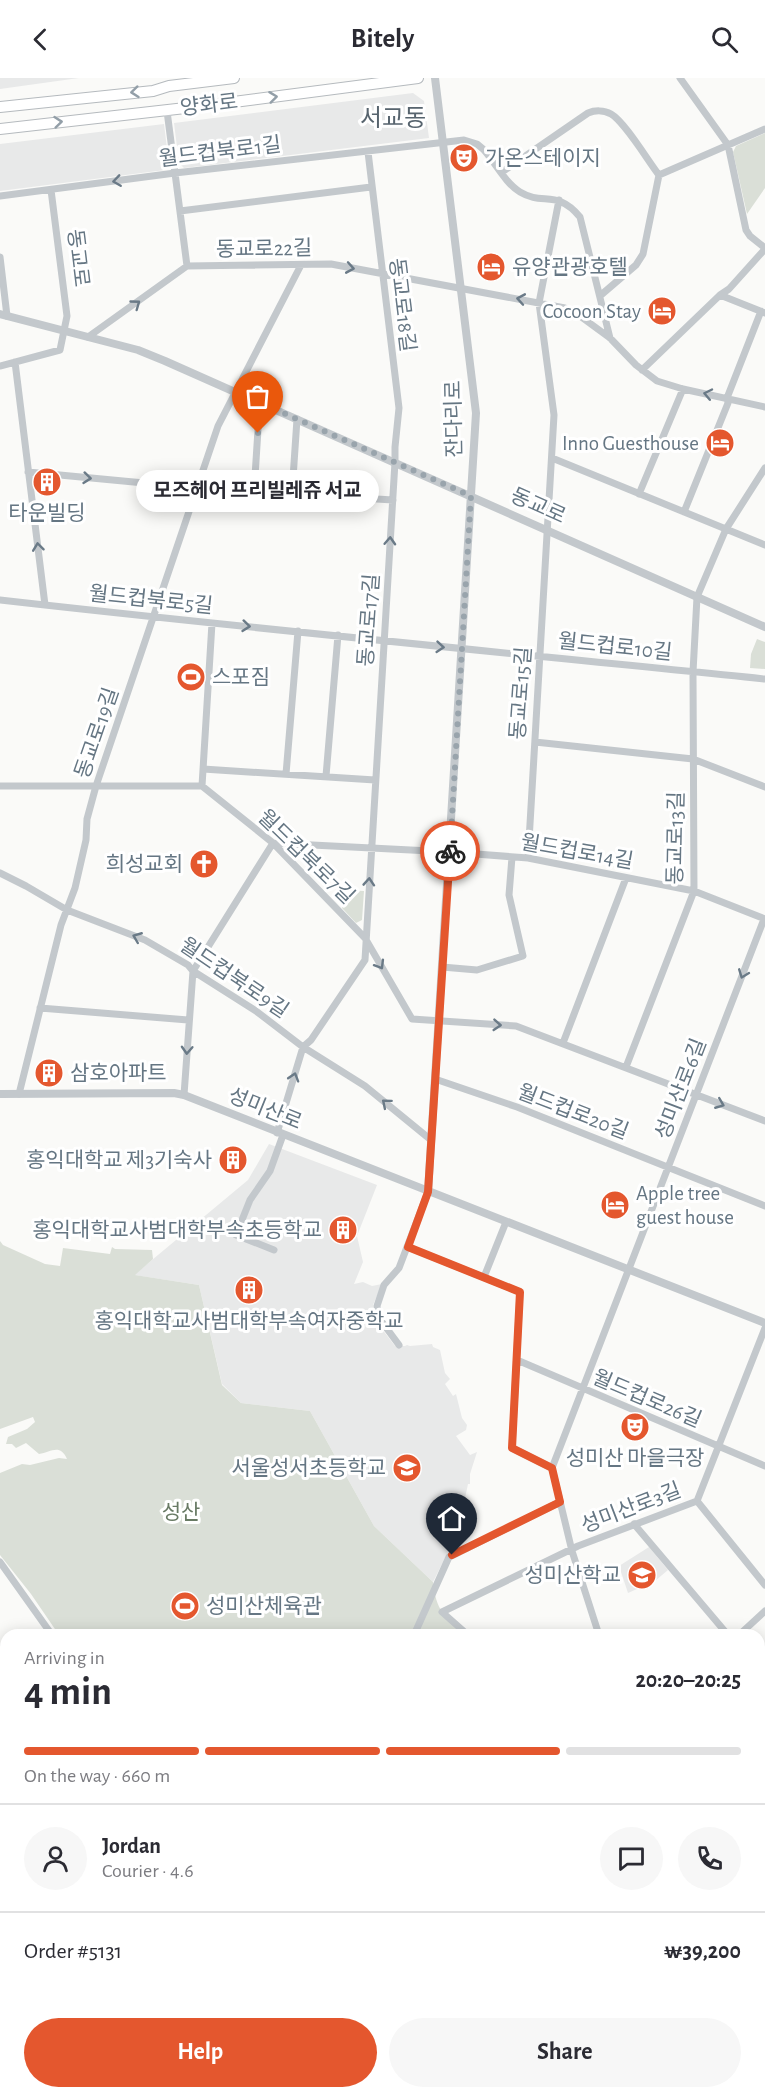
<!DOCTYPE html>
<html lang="en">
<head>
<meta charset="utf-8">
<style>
  :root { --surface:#fff; --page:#f7f7f7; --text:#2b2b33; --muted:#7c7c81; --line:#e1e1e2; --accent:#e4572e }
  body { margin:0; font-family:"Alegreya Sans","Noto Sans KR",sans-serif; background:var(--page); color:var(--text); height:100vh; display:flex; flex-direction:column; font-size:22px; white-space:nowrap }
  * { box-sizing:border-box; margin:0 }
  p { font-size:20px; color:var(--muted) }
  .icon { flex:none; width:33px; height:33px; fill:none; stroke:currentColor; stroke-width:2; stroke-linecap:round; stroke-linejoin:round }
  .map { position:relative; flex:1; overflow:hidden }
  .panel { position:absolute; left:0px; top:1551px; width:765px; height:470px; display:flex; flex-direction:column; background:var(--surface); border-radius:18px 18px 0 0; box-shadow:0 3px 15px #0003 }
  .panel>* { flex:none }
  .pin { position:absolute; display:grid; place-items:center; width:51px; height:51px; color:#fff; margin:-62px -26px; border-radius:50% 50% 50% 0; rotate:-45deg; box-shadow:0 0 6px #0007 }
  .pin .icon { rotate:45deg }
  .courier { position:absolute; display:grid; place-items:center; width:60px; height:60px; margin:-30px; border:4px solid #e4572e; border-radius:50%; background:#fff; color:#222; box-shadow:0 2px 8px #0007 }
  .bubble { position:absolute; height:42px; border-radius:21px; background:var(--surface); box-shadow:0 3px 15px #0003; font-size:20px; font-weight:700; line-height:42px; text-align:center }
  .head em { font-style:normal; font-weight:700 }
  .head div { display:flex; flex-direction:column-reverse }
  .head { display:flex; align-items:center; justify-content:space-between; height:102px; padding:0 24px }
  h1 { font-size:39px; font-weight:700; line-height:45px }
  .bar { display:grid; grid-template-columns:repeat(4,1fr); gap:9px 6px; align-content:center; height:72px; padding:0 24px }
  .bar i { height:8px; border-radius:4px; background:var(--line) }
  .bar .on { background:var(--accent) }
  .bar p { grid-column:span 4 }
  .line { display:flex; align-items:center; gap:15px; padding:0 24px; border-top:2px solid var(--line) }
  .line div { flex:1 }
  .round { display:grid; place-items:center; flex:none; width:63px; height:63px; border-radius:32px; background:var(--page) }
  .primary-button { display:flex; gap:12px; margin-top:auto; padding:12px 24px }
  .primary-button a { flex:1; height:69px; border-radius:36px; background:var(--accent); color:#fff; font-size:24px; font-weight:700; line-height:69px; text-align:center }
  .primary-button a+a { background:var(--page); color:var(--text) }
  header { display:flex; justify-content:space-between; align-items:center; height:78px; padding:0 24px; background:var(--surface); font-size:27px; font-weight:700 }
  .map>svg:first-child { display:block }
  .built { fill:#e8e9e9 }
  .green { fill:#dadfd7 }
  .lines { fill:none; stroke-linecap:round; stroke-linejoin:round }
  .primary-casing { stroke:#b5babe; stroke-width:12 }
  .trunk-casing { stroke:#b4b9bd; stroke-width:14 }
  .minor { stroke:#c3c8cc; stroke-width:7 }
  .tertiary { stroke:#c3c8cc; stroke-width:8 }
  .primary { stroke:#fff; stroke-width:10 }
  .trunk { stroke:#fff; stroke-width:12 }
  .oneway { stroke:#939fa8 }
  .oneway2 { stroke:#6a7a87 }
  .done { stroke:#99a4ac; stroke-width:6; stroke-dasharray:0 10.8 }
  .route { stroke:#e4572e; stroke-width:8 }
  .labels { text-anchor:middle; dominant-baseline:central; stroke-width:6; stroke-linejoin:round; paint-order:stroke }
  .street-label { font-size:21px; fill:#657683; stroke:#fff }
  .poi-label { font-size:21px; fill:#657683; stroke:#fff; text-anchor:end }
  .park-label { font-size:21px; fill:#687a64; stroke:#fff }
  .quarter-label { font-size:24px; fill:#57646e; stroke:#fff }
</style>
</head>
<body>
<header><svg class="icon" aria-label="back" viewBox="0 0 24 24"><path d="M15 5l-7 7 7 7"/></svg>Bitely<svg class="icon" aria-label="search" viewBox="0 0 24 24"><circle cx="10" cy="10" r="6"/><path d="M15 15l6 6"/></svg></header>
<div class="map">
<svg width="765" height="2020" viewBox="0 0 765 2020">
  <rect width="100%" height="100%" fill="#fafaf8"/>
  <path class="built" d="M0,0H79L0,11Z
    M413,15L424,23L429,60L184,90L179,85L174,45Z
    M164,46L169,87L165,92L0,113V66Z
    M269,1066L377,1107L357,1158L363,1184L354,1206L363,1204L372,1208L382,1206L373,1227L375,1242L395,1268H405L407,1267L410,1268L432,1266L433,1269L440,1272L445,1295L450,1301L445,1306L453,1318L456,1316L462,1340L467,1347L466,1352L456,1358L470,1377L477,1374L470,1396V1406H468L464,1425L468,1440L471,1443L465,1444L457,1470L447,1476L433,1504L374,1448L310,1333L241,1325L222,1306L199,1207L134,1197L248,1102Z
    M649,1469L668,1492L655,1503L628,1515L619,1488Z"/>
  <path class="green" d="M765,55V110L747,136L733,74L736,68Z
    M757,561L765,564V591L750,590L751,576Z
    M343,812L364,813L362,842L356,845L342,830Z
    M0,1163L3,1167L45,1186L60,1188L63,1170L110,1176L112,1169L115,1171L152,1172L153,1181L135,1197L199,1207L222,1307L241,1325L310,1333L374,1448L433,1504C436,1532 444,1539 465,1557H59L31,1516L0,1477V1395L22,1386L30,1387L59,1380L67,1381C60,1365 51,1374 39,1376L26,1365L16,1370L12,1366H6L8,1359L27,1351L35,1344L33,1339L0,1351Z"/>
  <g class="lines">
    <g class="primary-casing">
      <path id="primary" d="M0,29L153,13L169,8L234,0
        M0,51L203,28L418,0
        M0,1927L6,1929
        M0,1941L6,1942
        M234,2014L250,2020
        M286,2014L304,2020"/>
    </g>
    <g class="trunk-casing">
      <path id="trunk" d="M0,1973L6,1975
        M0,1988L6,1989
        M89,2014L107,2020
        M137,2014L155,2020"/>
    </g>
    <path class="minor" d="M680,0L728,67L746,152L750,158L765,170
      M167,33L187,188
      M502,94L588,35C595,32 604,32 611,36C625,44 648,83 659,97L643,176L636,187L601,217
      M659,97L765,51
      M0,118L175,95L464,62L477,66L483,71C495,84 505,105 520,114C543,128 557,111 580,139L610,260
      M180,133L371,109
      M0,179L7,238
      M720,217L765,235
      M88,259L187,188L331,186L565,230L580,238L610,260L636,287L657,303L683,311L765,329
      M15,284L45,527
      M0,288L60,272L67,238L51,112
      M642,292L720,217L729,211L765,171
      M552,380L765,467
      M28,394L197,410L393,422
      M254,414L259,336L263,326
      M292,415L297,341
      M639,416L683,311
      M684,434L728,325L727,320L761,233
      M0,522C255,551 510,575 765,601
      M535,664L693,681L765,709
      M203,691L375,702
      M286,696L298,553
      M326,698L338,557
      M0,708H202L273,765L365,860L412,941L516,948L765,1043
      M202,708L212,545
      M273,765L450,774L528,780L694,813L765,841
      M528,780L554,337L539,225L559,122
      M0,795L26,808L67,832L145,862L188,887L193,893L256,933L303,969L365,1008L431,1062
      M442,889L477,892L523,878L509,817L512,779
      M40,930L188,942
      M563,965L626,800
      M626,989L694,813L693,594L697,519L726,451L765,390
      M435,1001L517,1029L765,1128
      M19,1016L61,847L75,810L86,762L87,741L96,708L218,348L301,187
      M184,1017L193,893L273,765
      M277,1055L303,969L311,962L365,882L395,384V369L399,330L368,74
      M408,1169L520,1214L512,1370L552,1390
      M274,1172L236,1157L250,1122L270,1093L283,1057
      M484,1199L506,1144
      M399,1267L379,1240L377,1228L384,1207L399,1190L428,1114
      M517,1282L765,1388
      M697,1423L765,1507
      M634,1446L728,1557
      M0,1484L52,1557
      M414,1557L449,1479L560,1424
      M468,1557L442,1534L578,1468L697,1423L765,1250
      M599,1557L572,1473L552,1390L764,841
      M739,1557L765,1533
      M0,1595H6
      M759,1654L765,1675H759
      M759,1764L765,1763
      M0,1832H6
      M759,1844L765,1847
      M759,1940L765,1941
      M759,2009L765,2010
      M501,2020L502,2014
      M658,2020L660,2014"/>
    <path class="tertiary" d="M0,236L138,272L165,283L765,549
      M0,1016L174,1015L184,1017L765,1245
      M428,1114L476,335L435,0"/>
    <use href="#primary" class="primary"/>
    <use href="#trunk" class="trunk"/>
  </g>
  <defs><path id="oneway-chevron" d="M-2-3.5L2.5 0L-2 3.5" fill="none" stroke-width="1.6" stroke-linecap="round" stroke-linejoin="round" transform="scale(1.5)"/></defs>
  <g class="oneway">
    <use href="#oneway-chevron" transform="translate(135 14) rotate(174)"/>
    <use href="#oneway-chevron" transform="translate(273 19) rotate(-7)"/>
    <use href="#oneway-chevron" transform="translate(58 44) rotate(-6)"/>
  </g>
  <g class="oneway2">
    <use href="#oneway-chevron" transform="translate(117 103) rotate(172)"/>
    <use href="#oneway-chevron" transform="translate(350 190) rotate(10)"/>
    <use href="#oneway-chevron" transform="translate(521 221) rotate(-170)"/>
    <use href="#oneway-chevron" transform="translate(136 226) rotate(-36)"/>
    <use href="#oneway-chevron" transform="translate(708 316) rotate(-168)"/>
    <use href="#oneway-chevron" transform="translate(87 400) rotate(6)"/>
    <use href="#oneway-chevron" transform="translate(390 463) rotate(-87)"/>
    <use href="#oneway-chevron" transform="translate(38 469) rotate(-97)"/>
    <use href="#oneway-chevron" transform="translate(246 548) rotate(6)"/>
    <use href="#oneway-chevron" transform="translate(440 569) rotate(5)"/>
    <use href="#oneway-chevron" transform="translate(369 804) rotate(-86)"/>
    <use href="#oneway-chevron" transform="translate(137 859) rotate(-158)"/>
    <use href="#oneway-chevron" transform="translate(380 887) rotate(59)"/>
    <use href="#oneway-chevron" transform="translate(743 896) rotate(111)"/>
    <use href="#oneway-chevron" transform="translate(497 947) rotate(4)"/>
    <use href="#oneway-chevron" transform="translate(187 972) rotate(93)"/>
    <use href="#oneway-chevron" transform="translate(294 999) rotate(-73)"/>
    <use href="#oneway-chevron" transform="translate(386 1025) rotate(-140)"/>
    <use href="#oneway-chevron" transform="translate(720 1026) rotate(22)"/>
  </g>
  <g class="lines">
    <path class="done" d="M258,355L259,336L263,326L471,418L450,773"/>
    <path class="route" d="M450,773L428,1114L408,1169L520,1214L512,1370L552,1390L560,1424L452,1477"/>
  </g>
  <defs>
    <g id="theatre-disc" transform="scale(1.5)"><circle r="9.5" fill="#e4572e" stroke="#fff"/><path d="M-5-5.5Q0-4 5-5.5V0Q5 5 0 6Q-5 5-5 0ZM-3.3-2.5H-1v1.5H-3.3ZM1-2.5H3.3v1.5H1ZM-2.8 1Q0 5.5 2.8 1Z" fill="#fff"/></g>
    <g id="hotel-disc" transform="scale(1.5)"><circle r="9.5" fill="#e4572e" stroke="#fff"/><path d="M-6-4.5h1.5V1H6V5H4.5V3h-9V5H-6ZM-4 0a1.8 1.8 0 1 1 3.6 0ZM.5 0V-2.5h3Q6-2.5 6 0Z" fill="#fff"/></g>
    <g id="building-disc" transform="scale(1.5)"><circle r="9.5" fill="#e4572e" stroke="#fff"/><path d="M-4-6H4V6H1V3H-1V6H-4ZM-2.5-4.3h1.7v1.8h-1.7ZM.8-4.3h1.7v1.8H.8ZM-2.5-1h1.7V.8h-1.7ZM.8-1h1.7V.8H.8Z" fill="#fff"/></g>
    <g id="stadium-disc" transform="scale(1.5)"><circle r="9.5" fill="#e4572e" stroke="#fff"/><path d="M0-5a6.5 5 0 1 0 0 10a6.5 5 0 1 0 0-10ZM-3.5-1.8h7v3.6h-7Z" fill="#fff"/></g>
    <g id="church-disc" transform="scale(1.5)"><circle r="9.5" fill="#e4572e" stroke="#fff"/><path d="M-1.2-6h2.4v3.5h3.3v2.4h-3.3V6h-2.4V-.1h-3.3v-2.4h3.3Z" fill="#fff"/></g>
    <g id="school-disc" transform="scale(1.5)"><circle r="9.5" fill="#e4572e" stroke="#fff"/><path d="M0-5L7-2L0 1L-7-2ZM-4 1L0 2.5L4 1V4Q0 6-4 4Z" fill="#fff"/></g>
  </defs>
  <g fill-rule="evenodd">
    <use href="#theatre-disc" x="464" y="80"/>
    <use href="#hotel-disc" x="491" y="189"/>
    <use href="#hotel-disc" x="662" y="233"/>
    <use href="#hotel-disc" x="720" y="365"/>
    <use href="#building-disc" x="47" y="404"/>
    <use href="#stadium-disc" x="191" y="599"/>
    <use href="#church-disc" x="204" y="786"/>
    <use href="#building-disc" x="49" y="995"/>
    <use href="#building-disc" x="233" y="1082"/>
    <use href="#hotel-disc" x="615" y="1127"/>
    <use href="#building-disc" x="343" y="1152"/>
    <use href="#building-disc" x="249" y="1212"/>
    <use href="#theatre-disc" x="635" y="1349"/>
    <use href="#school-disc" x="407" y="1390"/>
    <use href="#school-disc" x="642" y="1497"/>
    <use href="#stadium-disc" x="185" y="1528"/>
  </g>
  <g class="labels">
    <g class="street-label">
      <text transform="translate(209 27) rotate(-7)">양화로</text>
      <text transform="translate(220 74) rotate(-7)">월드컵북로1길</text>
      <text transform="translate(264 171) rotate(-1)">동교로22길</text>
      <text transform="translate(78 180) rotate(83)">동교로</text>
      <text transform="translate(402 227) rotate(83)">동교로18길</text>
      <text transform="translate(454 341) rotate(-91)">잔다리로</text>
      <text transform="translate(538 428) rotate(24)">동교로</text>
      <text transform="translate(151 522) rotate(6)">월드컵북로5길</text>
      <text transform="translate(369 542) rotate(-86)">동교로17길</text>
      <text transform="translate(615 569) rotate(6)">월드컵로10길</text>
      <text transform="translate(521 615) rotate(-86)">동교로15길</text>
      <text transform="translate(97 655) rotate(-71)">동교로19길</text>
      <text transform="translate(676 760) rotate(-89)">동교로13길</text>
      <text transform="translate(577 774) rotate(10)">월드컵로14길</text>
      <text transform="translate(306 779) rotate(44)">월드컵북로7길</text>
      <text transform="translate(234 900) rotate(34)">월드컵북로9길</text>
      <text transform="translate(681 1011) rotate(-69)">성미산로6길</text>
      <text transform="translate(265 1031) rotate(22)">성미산로</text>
      <text transform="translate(573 1034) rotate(21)">월드컵로20길</text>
      <text transform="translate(647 1321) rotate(23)">월드컵로26길</text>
      <text transform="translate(631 1430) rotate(-21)">성미산로3길</text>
    </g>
    <g class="poi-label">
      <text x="485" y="80" text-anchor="start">가온스테이지</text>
      <text x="512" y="189" text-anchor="start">유양관광호텔</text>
      <text x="641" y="233">Cocoon Stay</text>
      <text x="699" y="365">Inno Guesthouse</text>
      <text x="47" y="435" text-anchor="middle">타운빌딩</text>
      <text x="212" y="599" text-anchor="start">스포짐</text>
      <text x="183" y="786">희성교회</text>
      <text x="70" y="995" text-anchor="start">삼호아파트</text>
      <text x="212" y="1082">홍익대학교 제3기숙사</text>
      <text x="636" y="1115" text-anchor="start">Apple tree<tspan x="636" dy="24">guest house</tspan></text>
      <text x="322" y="1152">홍익대학교사범대학부속초등학교</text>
      <text x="249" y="1243" text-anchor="middle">홍익대학교사범대학부속여자중학교</text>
      <text x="635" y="1380" text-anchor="middle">성미산 마을극장</text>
      <text x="386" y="1390">서울성서초등학교</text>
      <text x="621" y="1497">성미산학교</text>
      <text x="206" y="1528" text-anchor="start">성미산체육관</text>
    </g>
    <g class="park-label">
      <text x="181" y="1434">성산</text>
    </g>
    <g class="quarter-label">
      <text x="393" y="41">서교동</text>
    </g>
  </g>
</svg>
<div class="pin" style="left:258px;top:355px;background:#ea580c"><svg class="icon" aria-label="bag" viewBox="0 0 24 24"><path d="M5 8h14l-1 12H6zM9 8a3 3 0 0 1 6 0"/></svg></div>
<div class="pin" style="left:452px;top:1477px;background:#1f2937"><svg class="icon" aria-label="home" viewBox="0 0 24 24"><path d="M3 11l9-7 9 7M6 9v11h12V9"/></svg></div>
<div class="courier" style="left:450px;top:773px"><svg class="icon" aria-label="bike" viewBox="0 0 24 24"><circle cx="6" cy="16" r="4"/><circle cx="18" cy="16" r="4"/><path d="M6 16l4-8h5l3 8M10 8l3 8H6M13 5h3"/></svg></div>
<div class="bubble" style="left:136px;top:392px;width:243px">모즈헤어 프리빌레쥬 서교</div>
<section class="panel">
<div class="head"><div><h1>4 min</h1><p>Arriving in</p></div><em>20:20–20:25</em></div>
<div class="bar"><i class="on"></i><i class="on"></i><i class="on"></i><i></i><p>On the way · 660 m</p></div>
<div class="line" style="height:108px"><a class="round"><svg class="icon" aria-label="person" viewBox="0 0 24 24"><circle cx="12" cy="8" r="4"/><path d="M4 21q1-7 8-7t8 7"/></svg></a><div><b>Jordan</b><p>Courier · 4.6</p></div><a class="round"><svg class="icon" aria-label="chat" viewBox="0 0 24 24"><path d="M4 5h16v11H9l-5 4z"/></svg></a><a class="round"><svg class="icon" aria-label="phone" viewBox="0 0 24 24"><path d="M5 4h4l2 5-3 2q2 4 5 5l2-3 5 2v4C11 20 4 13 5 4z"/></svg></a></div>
<div class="line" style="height:78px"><div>Order #5131</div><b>₩39,200</b></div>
<div class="primary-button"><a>Help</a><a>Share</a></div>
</section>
</div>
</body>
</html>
